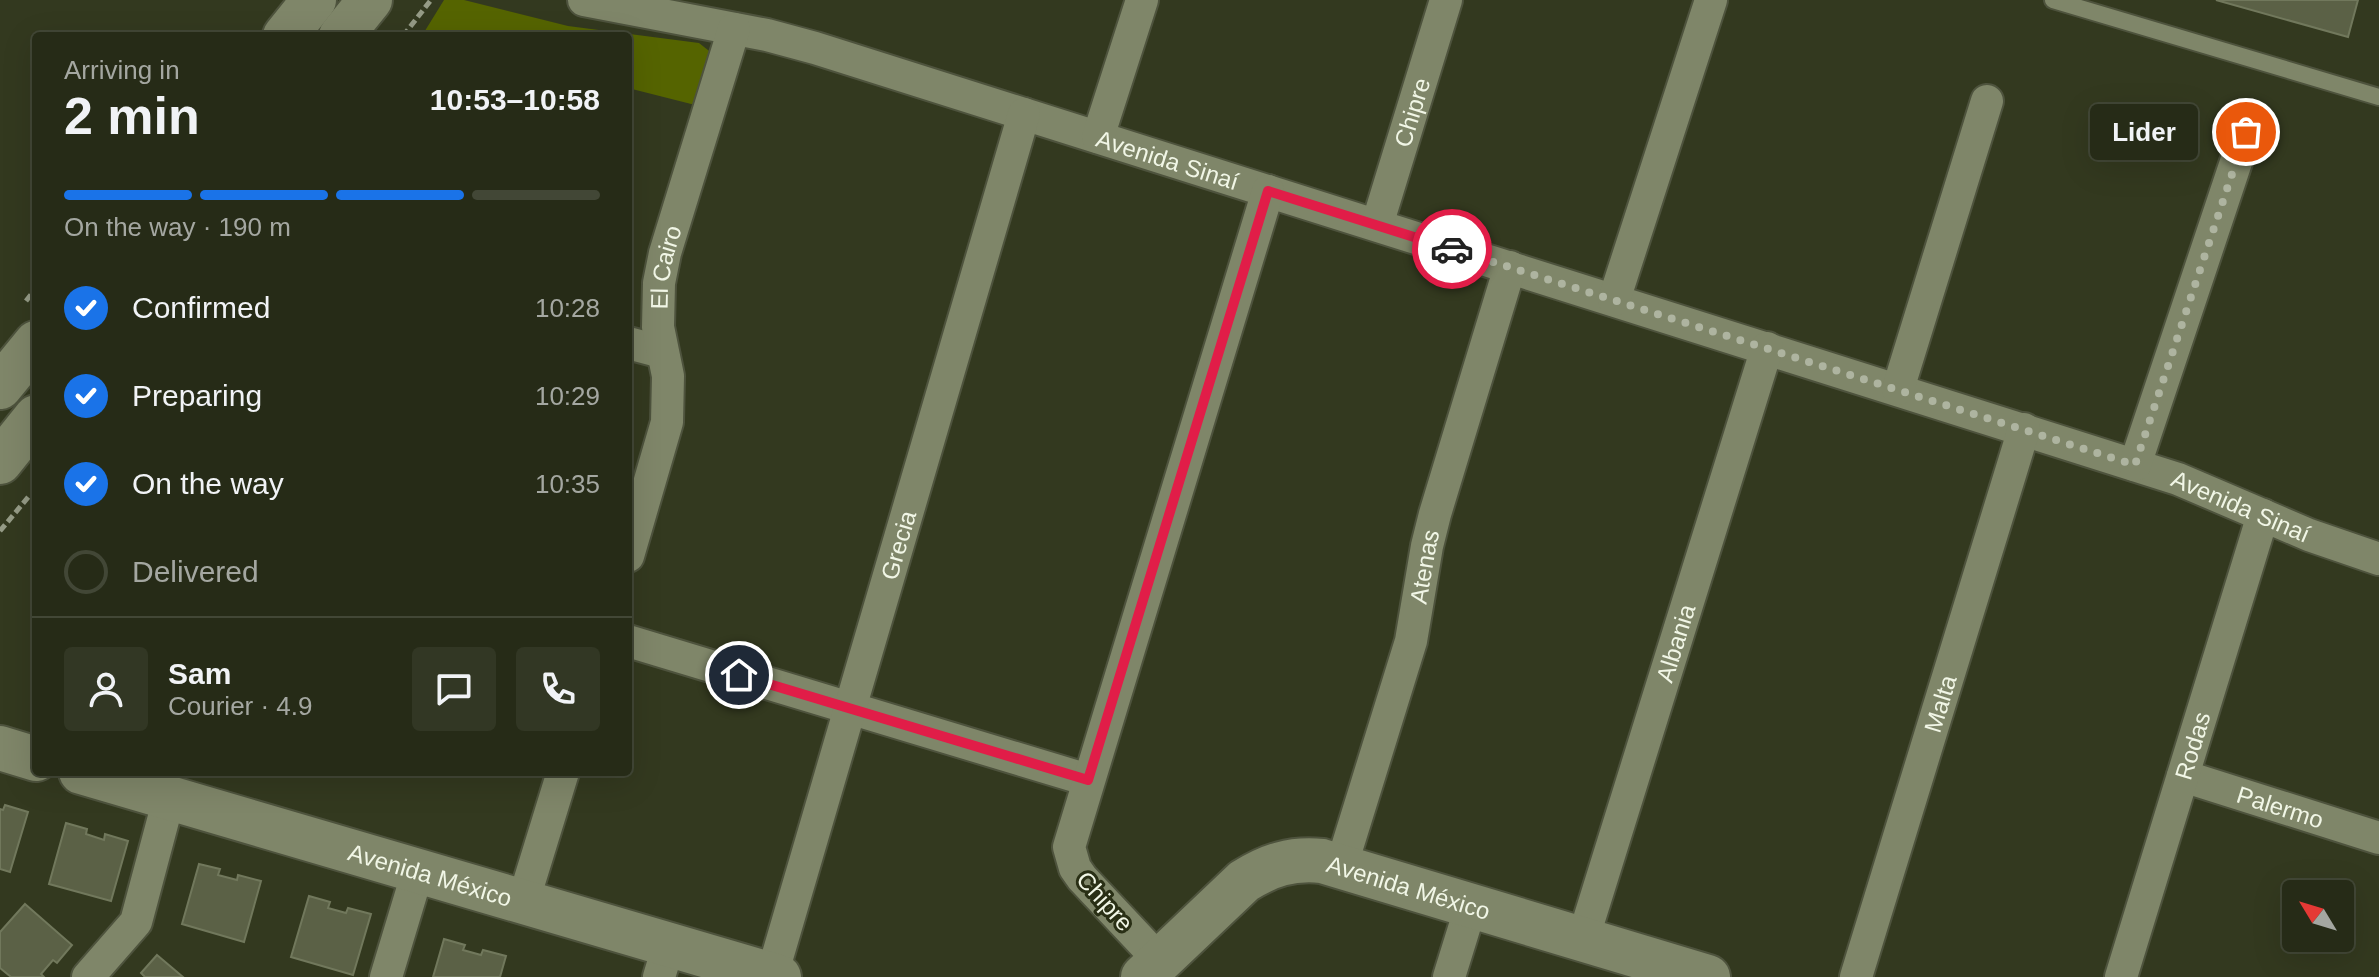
<!DOCTYPE html>
<html lang="en">
<head>
<meta charset="utf-8">
<style>
  :root { --surface:#262b17; --page:#323724; --text:#f1f3f6; --muted:#a4a7a1; --line:#424736; --accent:#1a73e8 }
  body { margin:0; font-family:Arial,sans-serif; background:var(--page); color:var(--text); height:100vh; display:flex; flex-direction:column; font-size:30px; white-space:nowrap }
  * { box-sizing:border-box; margin:0 }
  p { font-size:26px; color:var(--muted) }
  .icon { flex:none; width:44px; height:44px; fill:none; stroke:currentColor; stroke-width:2; stroke-linecap:round; stroke-linejoin:round }
  .map { position:relative; flex:1; overflow:hidden }
  .sheet { position:absolute; left:32px; top:32px; width:600px; height:744px; display:flex; flex-direction:column; background:var(--surface); border-radius:8px; box-shadow:0 8px 32px #0002,0 0 0 2px var(--line) }
  .sheet>* { flex:none }
  .needle { width:52px; rotate:308deg }
  .fabs { position:absolute; left:2282px; top:880px; display:grid; gap:16px }
  .fabs a { display:grid; place-items:center; width:72px; height:72px; border-radius:8px; background:var(--surface); box-shadow:0 8px 32px #0002,0 0 0 2px var(--line); font-size:40px }
  .pin { position:absolute; display:grid; place-items:center; width:68px; height:68px; color:#fff; margin:-34px; border:4px solid #fff; border-radius:50%; box-shadow:0 2px 8px #0007 }
  .courier { position:absolute; display:grid; place-items:center; width:80px; height:80px; margin:-40px; border:6px solid #e11d48; border-radius:50%; background:#fff; color:#222; box-shadow:0 2px 10px #0007 }
  .bubble { position:absolute; height:56px; border-radius:8px; background:var(--surface); box-shadow:0 8px 32px #0002,0 0 0 2px var(--line); font-size:26px; font-weight:800; line-height:56px; text-align:center }
  .head em { font-style:normal; font-weight:800 }
  .head div { display:flex; flex-direction:column-reverse }
  .head { display:flex; align-items:center; justify-content:space-between; height:136px; padding:0 32px }
  h1 { font-size:52px; font-weight:800; line-height:60px }
  .bar { display:grid; grid-template-columns:repeat(4,1fr); gap:12px 8px; align-content:center; height:96px; padding:0 32px }
  .bar i { height:10px; border-radius:6px; background:var(--line) }
  .bar .current { background:var(--accent) }
  .bar p { grid-column:span 4 }
  .line { display:flex; align-items:center; gap:20px; padding:0 32px; border-top:2px solid var(--line) }
  .line div { flex:1 }
  .round { display:grid; place-items:center; flex:none; width:84px; height:84px; border-radius:8px; background:var(--page) }
  ol { padding:0 32px; list-style:none }
  li { display:flex; align-items:center; gap:24px; height:88px }
  li p { margin-inline-start:auto }
  li .icon { padding:8px; border-radius:50%; background:var(--accent); color:#fff; stroke-width:4 }
  li:last-child { color:var(--muted) }
  li i { width:44px; height:44px; border:4px solid var(--line); border-radius:50% }
  .map>svg:first-child { display:block }
  .green { fill:#556400 }
  .building { fill:#5b6146; stroke:#71785c; stroke-width:2 }
  .lines { fill:none; stroke-linecap:round; stroke-linejoin:round }
  .lane-casing { stroke:#4e533d; stroke-width:20 }
  .street-casing { stroke:#4e533d; stroke-width:36 }
  .secondary-casing { stroke:#4e533d; stroke-width:48 }
  .path { stroke:#959b86; stroke-width:5; stroke-dasharray:8 4; stroke-linecap:butt }
  .lane { stroke:#7f8669; stroke-width:16 }
  .street { stroke:#7f8669; stroke-width:32 }
  .secondary { stroke:#7f8669; stroke-width:44 }
  .done { stroke:#aeb4a0; stroke-width:8; stroke-dasharray:0 14.4 }
  .route { stroke:#e11d48; stroke-width:10 }
  .labels { text-anchor:middle; dominant-baseline:central; stroke-width:6; stroke-linejoin:round; paint-order:stroke }
  .street-label { font-size:24px; fill:#f1f6e6; stroke:#292f15 }
</style>
</head>
<body>
<div class="map">
<svg width="2379" height="977" viewBox="0 0 2379 977">
  <rect width="100%" height="100%" fill="#33391f"/>
  <path class="green" d="M444,0H464L568,26L699,43L713,54L703,107L628,88V36L423,34Z"/>
  <path class="building" d="M2216,0H2358L2348,37Z
    M5,805L28,812L10,872L0,869V809L3,810Z
    M66,823L87,829L86,834L104,840L105,834L128,841L111,901L49,884Z
    M199,864L220,869L218,875L237,880L238,875L261,881L244,942L182,924Z
    M309,896L330,902L328,908L346,913L348,908L371,914L353,975L291,957Z
    M25,904L72,945L57,963L53,960L41,974L44,977H11L0,968V932Z
    M444,939L465,945L463,950L481,955L483,950L506,956L500,977H433Z
    M157,955L183,977H145L141,973Z"/>
  <g class="lines">
    <g class="lane-casing">
      <path id="lane" d="M2053,0L2379,97"/>
    </g>
    <g class="street-casing">
      <g id="street">
        <path id="s1" d="M584,0L767,35L815,48L2178,479L2309,535L2379,559"/>
        <path d="M1098,137L1142,0"/>
        <path id="s2" d="M1377,225L1446,0"/>
        <path d="M1614,300L1711,0"/>
        <path d="M628,343L662,352"/>
        <path d="M1898,389L1987,101"/>
        <path d="M2135,465L2246,132"/>
        <path id="s3" d="M628,556L667,422L668,376L658,327L659,283L665,253L734,29"/>
        <path d="M628,641L1088,780"/>
        <path id="s4" d="M2183,776L2379,838"/>
        <path id="s5" d="M1341,867L1411,641L1427,546L1435,514L1510,267"/>
        <path d="M523,902L563,772"/>
        <path id="s6" d="M1583,939L1767,348"/>
        <path d="M1160,961L1082,878L1075,868L1069,847L1268,191"/>
        <path id="s7" d="M772,975L1024,114"/>
        <path d="M88,977L136,922L169,798"/>
        <path d="M386,977L418,871"/>
        <path d="M659,977L669,944"/>
        <path d="M1449,977L1471,906"/>
        <path id="s8" d="M1856,977L2024,429"/>
        <path id="s9" d="M2121,977L2263,515"/>
      </g>
    </g>
    <g class="secondary-casing">
      <g id="secondary">
        <path d="M285,36L314,0"/>
        <path d="M341,36L370,0"/>
        <path d="M0,387L36,343"/>
        <path d="M0,462L36,417"/>
        <path d="M0,748L36,759"/>
        <path id="s10" d="M81,772L779,977"/>
        <path id="s11" d="M1143,977L1244,881C1270,865 1291,858 1322,861L1708,977"/>
      </g>
    </g>
    <path class="path" d="M403,36L431,0
      M26,301L36,288
      M0,531L30,495"/>
    <use href="#lane" class="lane"/>
    <use href="#street" class="street"/>
    <use href="#secondary" class="secondary"/>
  </g>
  <g class="lines">
    <path class="done" d="M1452,249L2135,465L2246,132"/>
    <path class="route" d="M739,675L1088,780L1268,191L1452,249"/>
  </g>
  <g class="labels">
    <g class="street-label">
      <text stroke="none"><textPath href="#s2" startOffset="118">Chipre</textPath></text>
      <text stroke="none"><textPath href="#s1" startOffset="606">Avenida Sinaí</textPath></text>
      <text stroke="none"><textPath href="#s3" startOffset="296">El Cairo</textPath></text>
      <text stroke="none"><textPath href="#s1" startOffset="1734">Avenida Sinaí</textPath></text>
      <text stroke="none"><textPath href="#s7" startOffset="448">Grecia</textPath></text>
      <text stroke="none"><textPath href="#s5" startOffset="312">Atenas</textPath></text>
      <text stroke="none"><textPath href="#s6" startOffset="310">Albania</textPath></text>
      <text stroke="none"><textPath href="#s8" startOffset="286">Malta</textPath></text>
      <text stroke="none"><textPath href="#s9" startOffset="242">Rodas</textPath></text>
      <text stroke="none"><textPath href="#s4" startOffset="102">Palermo</textPath></text>
      <text stroke="none"><textPath href="#s10" startOffset="364">Avenida México</textPath></text>
      <text stroke="none"><textPath href="#s11" startOffset="312">Avenida México</textPath></text>
      <text transform="translate(1105 901) rotate(48)">Chipre</text>
    </g>
  </g>
</svg>
<div class="fabs">
<a><svg class="needle" viewBox="-14 -14 28 28"><path d="M0-13l5 13h-10z" fill="#e53935"/><path d="M0 13l5-13h-10z" fill="#a4a7a1"/></svg></a>
</div>
<div class="pin" style="left:2246px;top:132px;background:#ea580c"><svg class="icon" aria-label="bag" viewBox="0 0 24 24"><path d="M5 8h14l-1 12H6zM9 8a3 3 0 0 1 6 0"/></svg></div>
<div class="pin" style="left:739px;top:675px;background:#1f2937"><svg class="icon" aria-label="home" viewBox="0 0 24 24"><path d="M3 11l9-7 9 7M6 9v11h12V9"/></svg></div>
<div class="courier" style="left:1452px;top:249px"><svg class="icon" aria-label="car" viewBox="0 0 24 24"><path d="M5 17H2v-5l4-1 3-4h7l3 4 3 1v5h-3M9 17h6M6 11h13"/><circle cx="7" cy="17" r="2"/><circle cx="17" cy="17" r="2"/></svg></div>
<div class="bubble" style="left:2090px;top:104px;width:108px">Lider</div>
<section class="sheet">
<div class="head"><div><h1>2 min</h1><p>Arriving in</p></div><em>10:53–10:58</em></div>
<div class="bar"><i class="current"></i><i class="current"></i><i class="current"></i><i></i><p>On the way · 190 m</p></div>
<ol>
<li><svg class="icon" aria-label="check" viewBox="0 0 24 24"><path d="M5 12l5 5 9-10"/></svg>Confirmed<p>10:28</p></li>
<li><svg class="icon" aria-label="check" viewBox="0 0 24 24"><path d="M5 12l5 5 9-10"/></svg>Preparing<p>10:29</p></li>
<li><svg class="icon" aria-label="check" viewBox="0 0 24 24"><path d="M5 12l5 5 9-10"/></svg>On the way<p>10:35</p></li>
<li><i></i>Delivered</li>
</ol>
<div class="line" style="height:144px"><a class="round"><svg class="icon" aria-label="person" viewBox="0 0 24 24"><circle cx="12" cy="8" r="4"/><path d="M4 21q1-7 8-7t8 7"/></svg></a><div><b>Sam</b><p>Courier · 4.9</p></div><a class="round"><svg class="icon" aria-label="chat" viewBox="0 0 24 24"><path d="M4 5h16v11H9l-5 4z"/></svg></a><a class="round"><svg class="icon" aria-label="phone" viewBox="0 0 24 24"><path d="M5 4h4l2 5-3 2q2 4 5 5l2-3 5 2v4C11 20 4 13 5 4z"/></svg></a></div>
</section>
</div>
</body>
</html>
